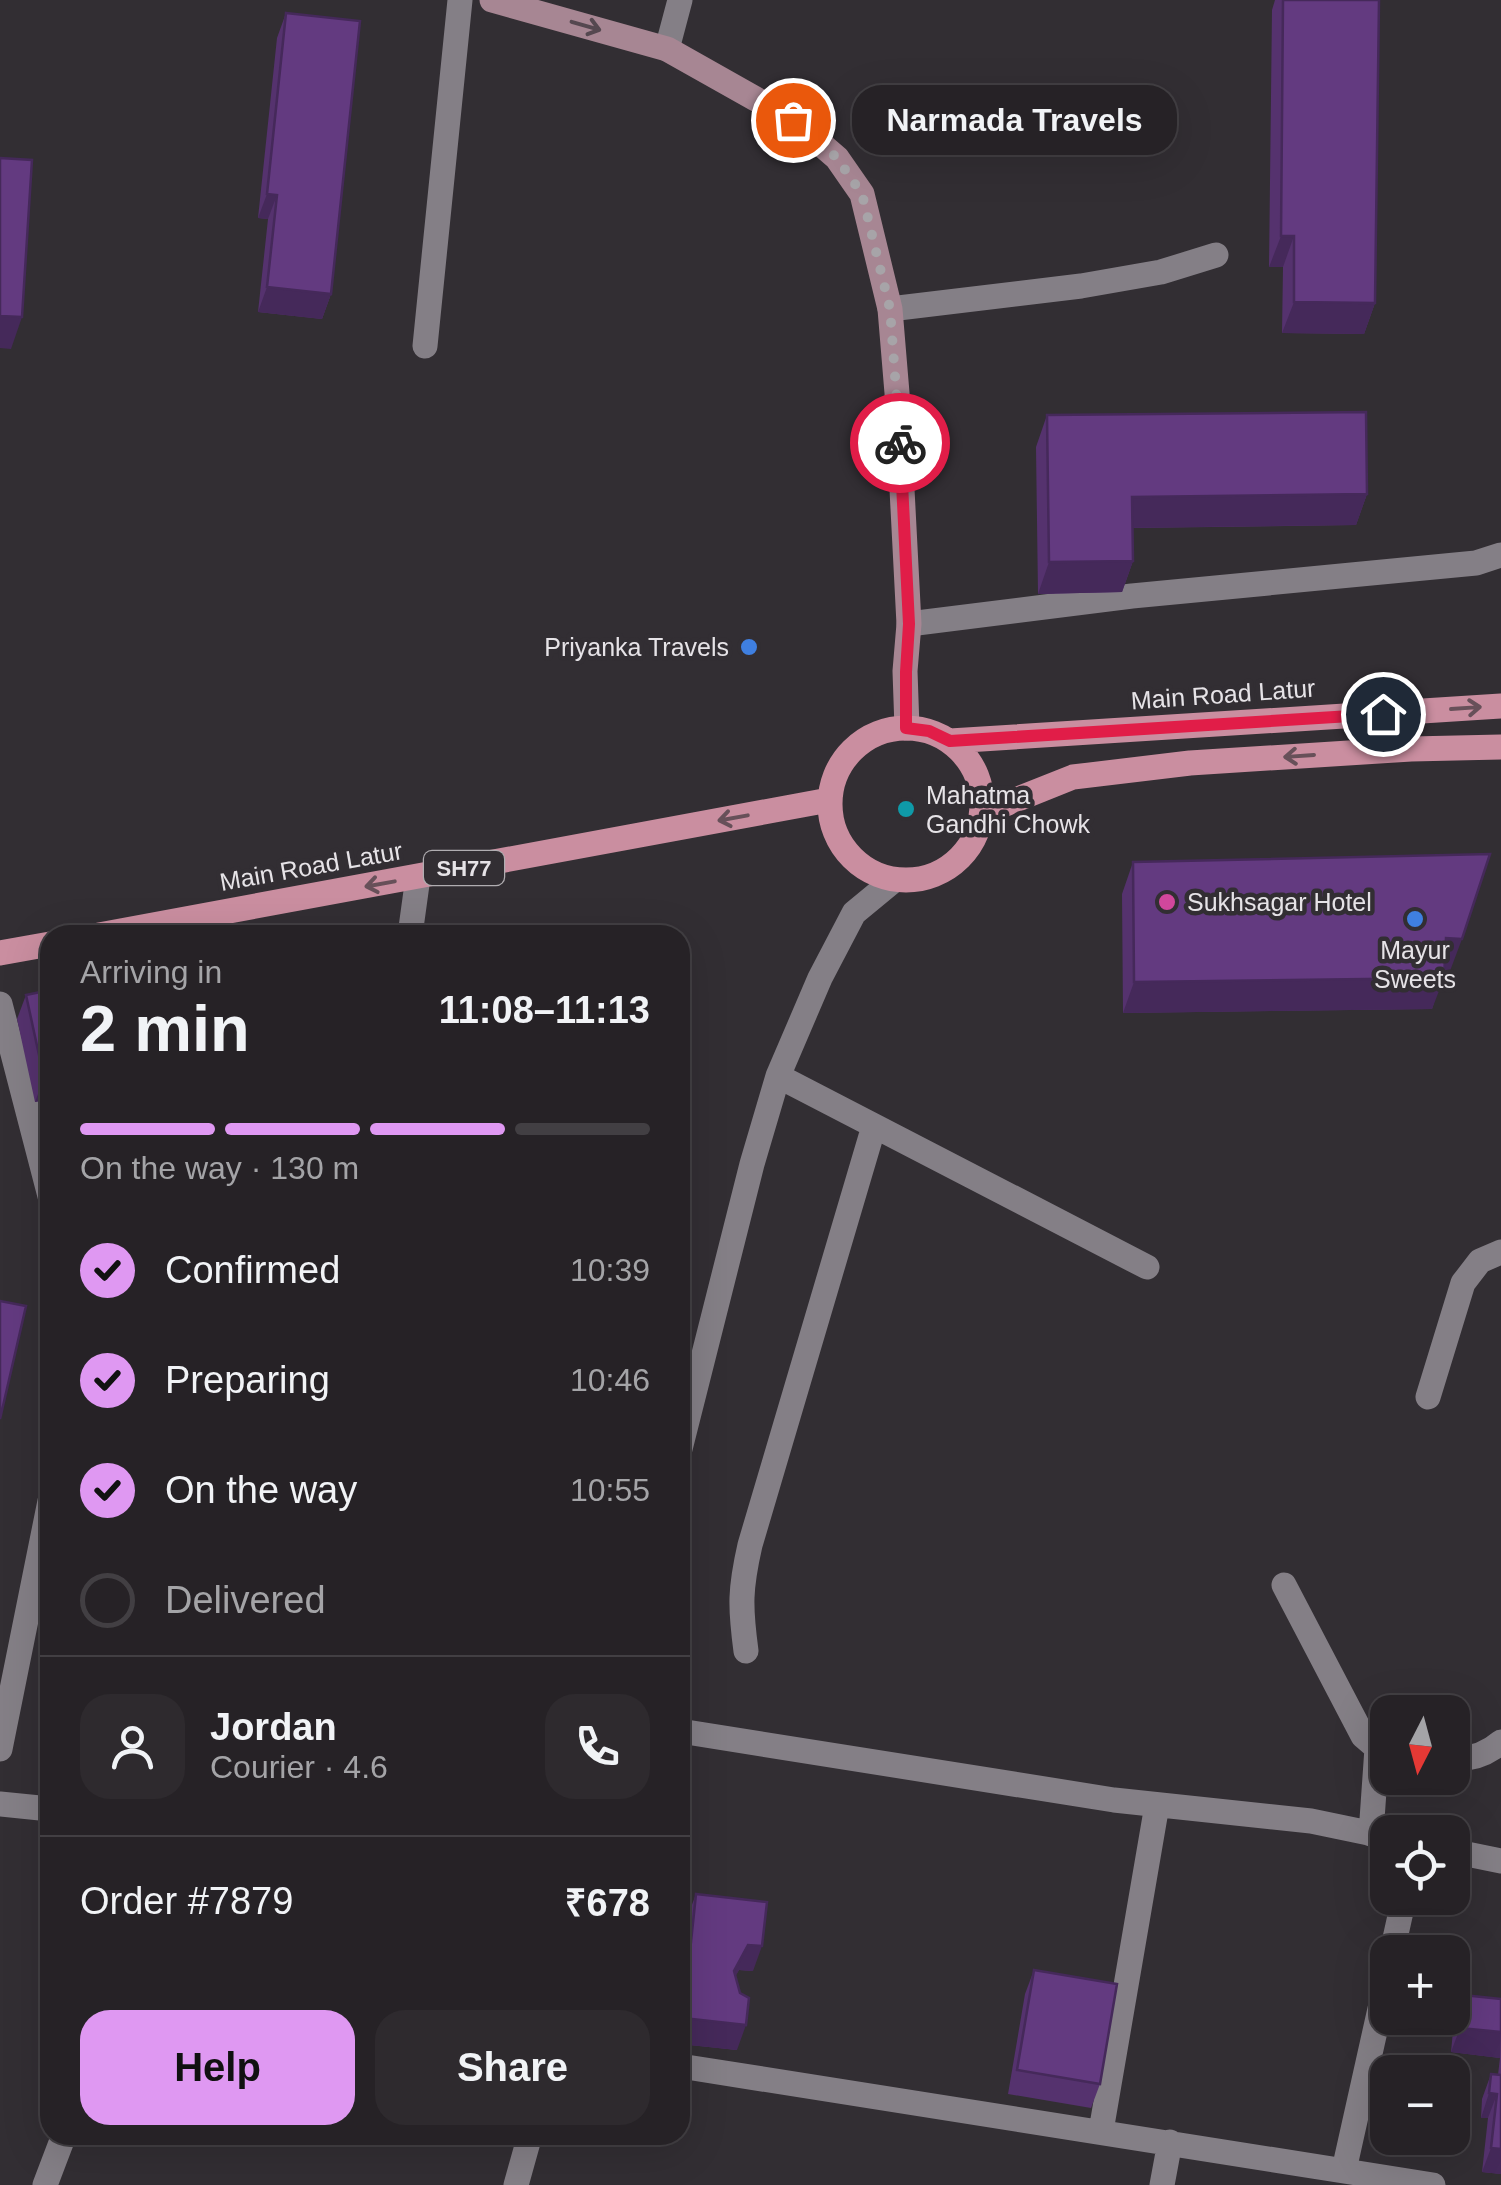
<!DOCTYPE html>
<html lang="en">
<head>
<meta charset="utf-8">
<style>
  :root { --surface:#262226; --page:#2e2a2e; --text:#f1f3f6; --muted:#a4a4a7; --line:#423f43; --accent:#df98f2 }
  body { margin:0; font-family:Helvetica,sans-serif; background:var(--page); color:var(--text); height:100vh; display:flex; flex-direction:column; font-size:38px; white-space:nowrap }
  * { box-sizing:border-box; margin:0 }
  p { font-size:32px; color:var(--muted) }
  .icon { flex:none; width:55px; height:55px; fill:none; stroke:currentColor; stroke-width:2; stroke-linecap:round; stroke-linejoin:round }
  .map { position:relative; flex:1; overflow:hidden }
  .drawer { position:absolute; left:40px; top:925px; width:650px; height:1220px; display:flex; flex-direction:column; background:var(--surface); border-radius:30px; box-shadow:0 10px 40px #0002,0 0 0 2px var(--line) }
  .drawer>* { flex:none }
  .needle { width:65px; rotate:186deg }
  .buttons { position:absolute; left:1370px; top:1695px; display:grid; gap:20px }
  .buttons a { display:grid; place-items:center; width:100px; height:100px; border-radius:20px; background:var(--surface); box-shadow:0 10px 40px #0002,0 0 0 2px var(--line); font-size:50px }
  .pin { position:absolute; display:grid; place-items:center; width:85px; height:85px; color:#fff; margin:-42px; border:5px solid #fff; border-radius:50%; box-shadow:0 2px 10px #0007 }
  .courier { position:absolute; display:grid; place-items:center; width:100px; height:100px; margin:-50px; border:8px solid #e11d48; border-radius:50%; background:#fff; color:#222; box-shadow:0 2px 12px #0007 }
  .bubble { position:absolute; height:70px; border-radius:30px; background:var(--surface); box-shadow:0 10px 40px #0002,0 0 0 2px var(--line); font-size:32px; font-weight:700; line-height:70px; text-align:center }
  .summary em { font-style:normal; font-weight:700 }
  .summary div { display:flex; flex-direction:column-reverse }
  .summary { display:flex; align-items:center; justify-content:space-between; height:170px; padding:0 40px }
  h1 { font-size:65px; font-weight:700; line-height:75px }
  .bar { display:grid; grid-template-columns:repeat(4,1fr); gap:15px 10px; align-content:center; height:120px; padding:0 40px }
  .bar i { height:12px; border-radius:8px; background:var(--line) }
  .bar .current { background:var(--accent) }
  .bar p { grid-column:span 4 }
  .line { display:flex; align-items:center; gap:25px; padding:0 40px; border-top:2px solid var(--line) }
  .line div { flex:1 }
  .round { display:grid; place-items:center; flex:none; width:105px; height:105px; border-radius:30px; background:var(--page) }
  ol { padding:0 40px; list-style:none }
  li { display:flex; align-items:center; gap:30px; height:110px }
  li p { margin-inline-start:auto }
  li .icon { padding:10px; border-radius:50%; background:var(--accent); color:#111; stroke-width:4 }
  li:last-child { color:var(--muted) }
  li i { width:55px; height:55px; border:5px solid var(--line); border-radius:50% }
  .action { display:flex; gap:20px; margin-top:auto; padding:20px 40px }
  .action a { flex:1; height:115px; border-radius:30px; background:var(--accent); color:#111; font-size:40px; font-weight:700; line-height:115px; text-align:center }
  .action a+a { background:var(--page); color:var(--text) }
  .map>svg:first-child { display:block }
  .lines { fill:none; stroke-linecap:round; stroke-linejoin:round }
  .service { stroke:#847f86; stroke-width:25 }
  .minor { stroke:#847f86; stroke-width:25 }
  .secondary { stroke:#a78693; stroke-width:25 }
  .primary { stroke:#ca8ea0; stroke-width:25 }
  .wall { fill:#55326e }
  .shaded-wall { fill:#45295a }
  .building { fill:#633a80; stroke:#45295a; stroke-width:2.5 }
  .oneway { stroke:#554850 }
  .oneway2 { stroke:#675059 }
  .done { stroke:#a7a4a8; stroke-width:10; stroke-dasharray:0 18 }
  .route { stroke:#e11d48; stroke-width:12 }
  .shop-dot { fill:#3f7fe0; stroke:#322e33; stroke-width:4 }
  .culture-dot { fill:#0f9aa8; stroke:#322e33; stroke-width:4 }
  .hotel-dot { fill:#d1479c; stroke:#322e33; stroke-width:4 }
  .labels { text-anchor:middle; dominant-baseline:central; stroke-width:9; stroke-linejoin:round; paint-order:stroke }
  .shield { fill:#322e33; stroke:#b0adb1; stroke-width:2.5 }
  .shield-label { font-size:22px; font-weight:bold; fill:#e6e3e7 }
  .poi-label { font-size:25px; fill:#e6e3e7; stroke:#322e33; text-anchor:start }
  .street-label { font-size:25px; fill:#e6e3e7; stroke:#322e33 }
</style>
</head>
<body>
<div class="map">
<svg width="1501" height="2185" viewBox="0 0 1501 2185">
  <rect width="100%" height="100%" fill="#322e33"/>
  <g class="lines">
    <path class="service" d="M667,49L680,0
      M890,309L1081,286L1161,272L1216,255
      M425,346L460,0
      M909,624L1132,596L1476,563L1501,555"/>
    <path class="minor" d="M410,935L418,877
      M0,1004L50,1196
      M778,1076L1147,1267
      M1428,1397L1463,1283L1480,1261L1501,1252
      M680,1449L752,1164L778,1076L820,978L854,913L894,880
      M1284,1585L1363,1736L1377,1748L1388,1750
      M746,1651C740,1606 740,1589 750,1545L874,1126
      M680,1731L1114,1800L1311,1821L1388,1837
      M0,1749L50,1501
      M1452,1758C1471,1760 1487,1754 1501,1742
      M0,1804L50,1809
      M1371,1834L1377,1748
      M1452,1851L1501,1861
      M1392,1952L1404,1898
      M680,2066L1433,2185
      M1101,2131L1157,1805
      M1344,2170L1388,1973
      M45,2185L64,2135
      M516,2185L530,2135
      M1162,2185L1170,2142"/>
    <path class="secondary" d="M492,0L667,49L793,120L837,158L862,194L890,309L897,393L909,624L905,671L907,728"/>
    <path class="primary" d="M830 804a76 76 0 1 1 152 0a76 76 0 1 1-152 0Z
      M950,741L1501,706
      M983,813L1073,777L1190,763L1411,749L1501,747
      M99,935L829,800
      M0,953L50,944"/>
  </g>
  <path class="wall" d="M1275,0H1379L1375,303L1364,334L1282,333L1283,267H1269L1272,10Z
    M286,13L331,294L322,319L258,312L268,219L258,218L277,38Z
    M1047,415L1367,494L1356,525L1133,528V561L1122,592L1038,594L1036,447Z
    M1133,862L1450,971H1444L1432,1009L1123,1013L1122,894Z
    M26,995L50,1099L35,1102L17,1019Z
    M696,1894L753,1971L739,1970L735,1976L737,2050L680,2044V1983L687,1918Z
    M1034,1970L1100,2084L1091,2108L1008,2094L1025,1994Z
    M1463,1995L1501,1999V2174L1482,2172L1488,2118H1481L1482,2099L1491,2074L1498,2075L1500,2058L1451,2052L1454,2020Z"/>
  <path class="shaded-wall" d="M267,194L277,195L268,219L258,218Z
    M1281,236H1294L1283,267H1269Z
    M267,287L331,294L322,319L258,312Z
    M1294,302L1375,303L1364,334L1282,333Z
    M0,316L22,317L11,349L0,348Z
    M1367,494L1356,525L1121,528L1132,497Z
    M1133,561L1122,592L1038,594L1049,562Z
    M1446,938L1462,939L1450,971L1434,970Z
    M1444,978L1432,1009L1123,1013L1134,982Z
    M50,1076V1099L35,1102L44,1078Z
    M748,1945L762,1946L753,1971L739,1970L725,1996L734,1971Z
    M683,2018L746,2025L737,2050L680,2044V2025Z
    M1460,2028L1501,2032L1500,2058L1451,2052Z
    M1489,2093L1497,2094L1488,2118H1481Z
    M1491,2148L1501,2149V2174L1482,2172Z"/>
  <path class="building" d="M1283,0H1379L1375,303L1294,302V236H1281Z
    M286,13L360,21L331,294L267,287L277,195L267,194Z
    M0,158L32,160L22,317L0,316Z
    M1366,412L1367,494L1132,497L1133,561L1049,562L1047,415Z
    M1490,854L1462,939L1446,938L1444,978L1134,982L1133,862Z
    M50,990V1076L44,1078L26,995Z
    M0,1301L26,1306L0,1419Z
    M696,1894L767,1902L762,1946L748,1945L734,1971L740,1993L749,1998L746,2025L683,2018Z
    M1034,1970L1117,1984L1100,2084L1017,2070Z
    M1463,1995L1501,1999V2032L1460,2028Z
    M1491,2074L1501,2075V2149L1491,2148L1497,2094L1489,2093Z"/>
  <defs><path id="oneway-shaft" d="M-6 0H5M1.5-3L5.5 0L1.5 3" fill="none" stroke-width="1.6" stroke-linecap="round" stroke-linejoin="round" transform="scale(2.5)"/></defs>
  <use class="oneway" href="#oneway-shaft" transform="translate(586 26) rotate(16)"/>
  <g class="oneway2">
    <use href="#oneway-shaft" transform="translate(1466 708) rotate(-4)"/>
    <use href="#oneway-shaft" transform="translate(1299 756) rotate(176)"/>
    <use href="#oneway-shaft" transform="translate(733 818) rotate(170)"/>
    <use href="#oneway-shaft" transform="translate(380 884) rotate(170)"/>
  </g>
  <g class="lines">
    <path class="done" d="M793,120L837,158L862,194L890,309L900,443"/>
    <path class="route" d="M900,443L909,624L906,672V728L929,731L950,741L1383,714"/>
  </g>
  <g class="shop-dot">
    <circle cx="749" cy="647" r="10"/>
    <circle cx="1415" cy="919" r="10"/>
  </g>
  <circle class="culture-dot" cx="906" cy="809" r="10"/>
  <circle class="hotel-dot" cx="1167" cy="902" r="10"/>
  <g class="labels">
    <rect class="shield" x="424" y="851" width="80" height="34" rx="8"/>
    <g class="shield-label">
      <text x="464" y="868">SH77</text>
    </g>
    <g class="poi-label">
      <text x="729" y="647" text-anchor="end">Priyanka Travels</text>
      <text x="926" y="795">Mahatma<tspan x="926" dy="29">Gandhi Chowk</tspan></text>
      <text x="1187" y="902">Sukhsagar Hotel</text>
      <text x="1415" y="950" text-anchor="middle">Mayur<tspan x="1415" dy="29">Sweets</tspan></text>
    </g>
    <g class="street-label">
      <text transform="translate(1223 694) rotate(-4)">Main Road Latur</text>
      <text transform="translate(311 866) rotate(-10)">Main Road Latur</text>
    </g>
  </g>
</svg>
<div class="buttons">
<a><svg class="needle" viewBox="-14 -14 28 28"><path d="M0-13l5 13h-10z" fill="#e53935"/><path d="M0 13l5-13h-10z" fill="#a4a4a7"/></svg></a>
<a><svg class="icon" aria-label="locate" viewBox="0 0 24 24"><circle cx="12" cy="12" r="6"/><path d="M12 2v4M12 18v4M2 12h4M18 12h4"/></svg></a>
<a>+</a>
<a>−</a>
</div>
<div class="pin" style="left:793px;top:120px;background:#ea580c"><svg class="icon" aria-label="bag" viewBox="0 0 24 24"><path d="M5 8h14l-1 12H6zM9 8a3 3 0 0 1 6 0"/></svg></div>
<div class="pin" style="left:1383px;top:714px;background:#1f2937"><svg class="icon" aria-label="home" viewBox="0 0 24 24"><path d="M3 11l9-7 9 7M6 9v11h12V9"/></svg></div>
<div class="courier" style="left:900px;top:443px"><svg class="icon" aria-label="bike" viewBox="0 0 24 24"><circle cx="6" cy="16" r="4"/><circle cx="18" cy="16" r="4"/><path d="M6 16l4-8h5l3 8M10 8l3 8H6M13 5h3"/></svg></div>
<div class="bubble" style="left:852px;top:85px;width:325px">Narmada Travels</div>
<section class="drawer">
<div class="summary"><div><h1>2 min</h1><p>Arriving in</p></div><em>11:08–11:13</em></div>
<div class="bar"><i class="current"></i><i class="current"></i><i class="current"></i><i></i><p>On the way · 130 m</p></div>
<ol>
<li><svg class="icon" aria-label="check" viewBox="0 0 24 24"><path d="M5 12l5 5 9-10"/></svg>Confirmed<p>10:39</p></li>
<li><svg class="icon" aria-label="check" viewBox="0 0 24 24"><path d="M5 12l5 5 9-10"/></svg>Preparing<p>10:46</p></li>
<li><svg class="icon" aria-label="check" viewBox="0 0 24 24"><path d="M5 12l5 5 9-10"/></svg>On the way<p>10:55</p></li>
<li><i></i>Delivered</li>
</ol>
<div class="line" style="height:180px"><a class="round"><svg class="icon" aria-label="person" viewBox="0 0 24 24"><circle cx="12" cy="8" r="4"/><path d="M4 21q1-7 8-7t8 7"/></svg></a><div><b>Jordan</b><p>Courier · 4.6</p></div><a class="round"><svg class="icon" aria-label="phone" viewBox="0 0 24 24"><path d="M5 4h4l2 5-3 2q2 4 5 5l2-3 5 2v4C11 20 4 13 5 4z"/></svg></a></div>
<div class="line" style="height:130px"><div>Order #7879</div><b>₹678</b></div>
<div class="action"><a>Help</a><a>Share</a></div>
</section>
</div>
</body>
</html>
